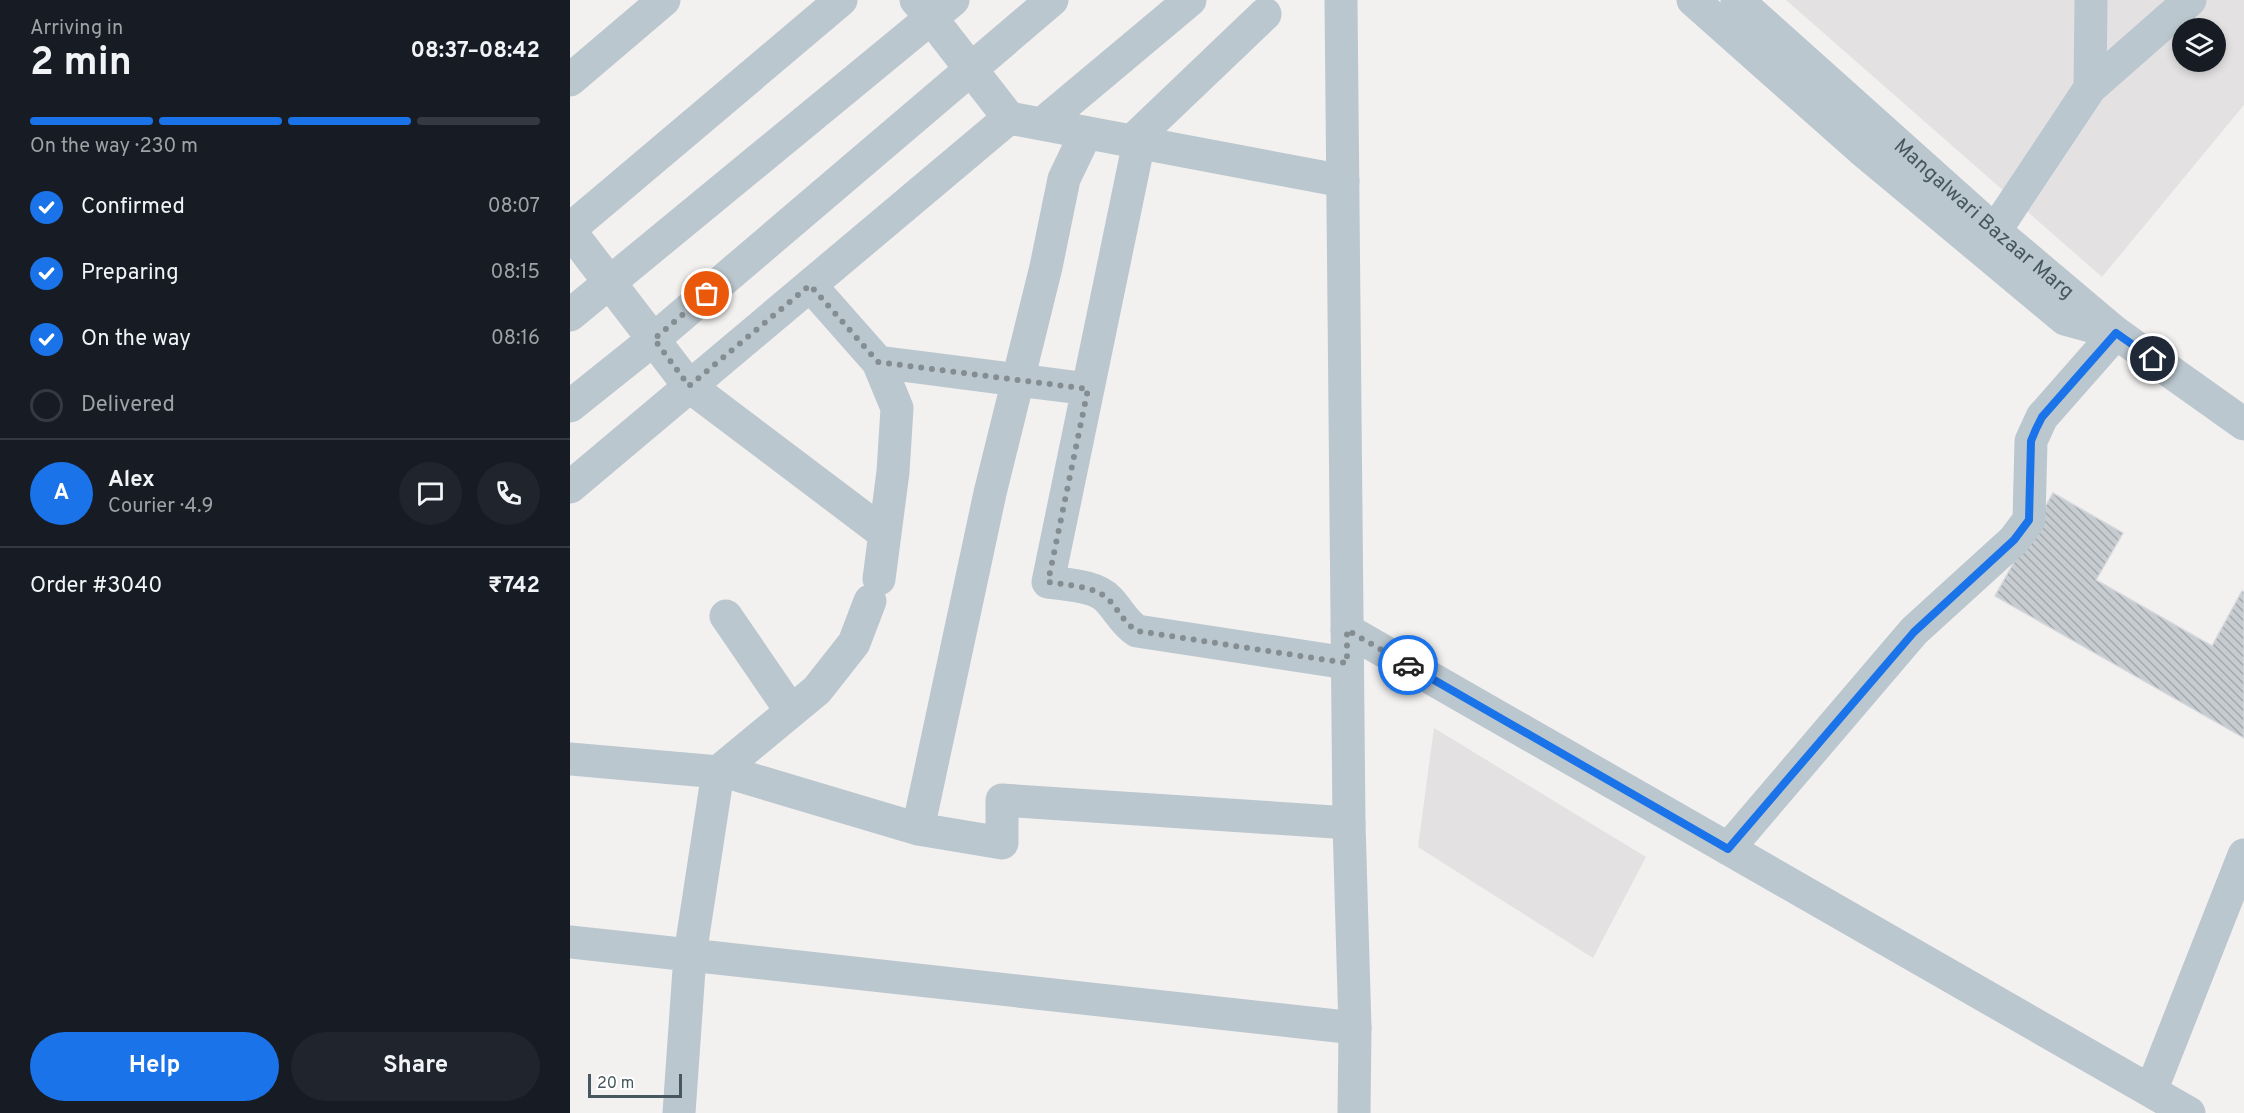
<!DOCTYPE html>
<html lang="en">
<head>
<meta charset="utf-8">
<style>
  :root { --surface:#171b24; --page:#20242c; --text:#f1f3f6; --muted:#9ea1a6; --line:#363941; --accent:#1a73e8 }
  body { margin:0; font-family:Overpass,sans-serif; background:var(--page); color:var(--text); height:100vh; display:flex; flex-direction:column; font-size:22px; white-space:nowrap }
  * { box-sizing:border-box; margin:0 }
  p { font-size:20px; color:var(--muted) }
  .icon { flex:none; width:33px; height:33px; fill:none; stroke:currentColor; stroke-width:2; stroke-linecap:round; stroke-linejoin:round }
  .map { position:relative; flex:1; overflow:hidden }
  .drawer { display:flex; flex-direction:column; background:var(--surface); width:570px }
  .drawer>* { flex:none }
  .tools { position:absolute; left:1602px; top:18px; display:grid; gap:12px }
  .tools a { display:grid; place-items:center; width:54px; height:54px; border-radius:50%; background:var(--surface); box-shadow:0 3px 9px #0003; font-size:30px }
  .scale { position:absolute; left:18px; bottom:15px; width:94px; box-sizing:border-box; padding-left:6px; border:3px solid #47575f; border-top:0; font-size:16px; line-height:21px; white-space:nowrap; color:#47575f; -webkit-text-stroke:4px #fff; paint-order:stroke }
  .pin { position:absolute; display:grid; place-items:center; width:51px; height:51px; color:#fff; margin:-26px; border:3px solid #fff; border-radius:50%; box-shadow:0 2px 6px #0007 }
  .courier { position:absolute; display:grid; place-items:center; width:60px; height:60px; margin:-30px; border:4px solid #1a73e8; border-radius:50%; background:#fff; color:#222; box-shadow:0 2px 8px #0007 }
  .summary em { font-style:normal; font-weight:700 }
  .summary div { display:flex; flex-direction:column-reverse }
  .summary { display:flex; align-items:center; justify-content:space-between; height:102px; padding:0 30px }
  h1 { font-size:39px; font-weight:700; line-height:45px }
  .bar { display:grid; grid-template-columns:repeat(4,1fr); gap:9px 6px; align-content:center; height:72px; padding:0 30px }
  .bar i { height:8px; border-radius:4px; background:var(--line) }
  .bar .active { background:var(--accent) }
  .bar p { grid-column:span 4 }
  .line { display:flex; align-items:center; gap:15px; padding:0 30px; border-top:2px solid var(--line) }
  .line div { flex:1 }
  .round { display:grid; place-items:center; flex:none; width:63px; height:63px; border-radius:32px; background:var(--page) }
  ol { padding:0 30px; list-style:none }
  li { display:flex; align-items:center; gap:18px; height:66px }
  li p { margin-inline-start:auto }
  li .icon { padding:6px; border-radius:50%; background:var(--accent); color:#fff; stroke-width:4 }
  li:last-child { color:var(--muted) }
  li i { width:33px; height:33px; border:3px solid var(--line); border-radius:50% }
  .cta { display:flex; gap:12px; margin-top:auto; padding:12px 30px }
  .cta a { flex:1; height:69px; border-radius:36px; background:var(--accent); color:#fff; font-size:24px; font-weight:700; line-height:69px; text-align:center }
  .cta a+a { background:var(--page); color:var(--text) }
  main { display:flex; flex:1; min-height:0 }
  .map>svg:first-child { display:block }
  .education { fill:#e4e1e3; fill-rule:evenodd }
  .building { fill:url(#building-back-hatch); stroke:#d4d7dc; stroke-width:1.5 }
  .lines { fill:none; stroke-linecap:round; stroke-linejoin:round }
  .minor { stroke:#bbc7ce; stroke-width:33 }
  .tertiary { stroke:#bbc7ce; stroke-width:33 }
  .done { stroke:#838d92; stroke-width:6; stroke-dasharray:0 10.8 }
  .route { stroke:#1a73e8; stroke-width:8 }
  .labels { text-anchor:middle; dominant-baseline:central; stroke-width:4.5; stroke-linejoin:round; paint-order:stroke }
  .street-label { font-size:21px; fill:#47575f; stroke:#fff }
</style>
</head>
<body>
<main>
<section class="drawer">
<div class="summary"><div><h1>2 min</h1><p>Arriving in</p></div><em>08:37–08:42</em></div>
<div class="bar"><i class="active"></i><i class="active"></i><i class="active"></i><i></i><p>On the way · 230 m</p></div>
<ol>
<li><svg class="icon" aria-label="check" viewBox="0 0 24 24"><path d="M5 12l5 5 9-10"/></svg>Confirmed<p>08:07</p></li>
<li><svg class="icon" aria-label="check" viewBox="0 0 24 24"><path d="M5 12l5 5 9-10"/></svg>Preparing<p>08:15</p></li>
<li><svg class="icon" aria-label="check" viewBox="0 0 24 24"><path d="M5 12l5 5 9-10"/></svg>On the way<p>08:16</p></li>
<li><i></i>Delivered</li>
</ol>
<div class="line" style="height:108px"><b class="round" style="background:var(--accent);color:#fff">A</b><div><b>Alex</b><p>Courier · 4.9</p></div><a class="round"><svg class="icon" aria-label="chat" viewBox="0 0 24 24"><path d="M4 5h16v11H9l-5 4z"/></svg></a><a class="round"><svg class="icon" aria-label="phone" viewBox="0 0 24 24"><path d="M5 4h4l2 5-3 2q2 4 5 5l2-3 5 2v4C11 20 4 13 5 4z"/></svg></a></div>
<div class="line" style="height:78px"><div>Order #3040</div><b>₹742</b></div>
<div class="cta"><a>Help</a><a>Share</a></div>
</section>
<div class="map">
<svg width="1674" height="1113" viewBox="0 0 1674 1113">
  <defs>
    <pattern id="building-back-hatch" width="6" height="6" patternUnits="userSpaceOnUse" patternTransform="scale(1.5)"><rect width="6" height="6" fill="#c7ccd0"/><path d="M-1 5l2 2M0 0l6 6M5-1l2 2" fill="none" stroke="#a3a8ac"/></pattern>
  </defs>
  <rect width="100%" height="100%" fill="#f3f0f0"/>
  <path class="education" d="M1216,0H1674V105L1532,277ZM1612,28H1646V62H1612Z
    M864,728L1076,857L1023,958L848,847Z"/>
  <path class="building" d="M1483,493L1553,533L1526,580L1642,646L1672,591L1674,592V738L1425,596Z"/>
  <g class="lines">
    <path class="minor" d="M346,0L361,18L383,0
      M1123,0L1291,149L1495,319L1546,333L1472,417L1461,441L1459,520L1444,540L1344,631L1158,849
      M0,80L94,0
      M1520,88L1620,0
      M472,124L620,0
      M562,141L695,14
      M569,142L478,582C496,585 525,585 538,599C549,610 553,622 567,631L777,663
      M0,229L271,0
      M0,231L119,386L315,534
      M1425,231L1520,88L1521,0
      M240,285L308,362L327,408L323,472L309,579
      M0,315L361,18L439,118L773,181
      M308,362L518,389
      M0,406L84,339L482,0
      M0,487L439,118
      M300,601L284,643L247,690L148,772L120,955L785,1028
      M156,616L221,711
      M777,630L1619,1113
      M0,759L160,773L348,829L432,843V800L779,823
      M348,829L420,493L476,267L494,179L516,133
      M0,942L120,955L109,1113
      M1581,1091L1674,855"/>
    <g class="tertiary">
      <path d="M771,0L779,823L785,1028L784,1113"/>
      <path id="s1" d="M1167,0L1425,231L1546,333L1674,424"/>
    </g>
  </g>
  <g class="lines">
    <path class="done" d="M137,294L84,339L119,386L240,285L308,362L518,389L478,582C496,585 525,586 538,599C549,610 553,622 567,631L777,663V630L838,665"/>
    <path class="route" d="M838,665L1158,849L1344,632L1444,540L1459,520L1461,441L1466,429L1472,417L1546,333L1583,359"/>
  </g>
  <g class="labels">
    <g class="street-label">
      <text stroke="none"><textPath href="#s1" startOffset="330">Mangalwari Bazaar Marg</textPath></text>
    </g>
  </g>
</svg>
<div class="tools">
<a><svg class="icon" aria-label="layers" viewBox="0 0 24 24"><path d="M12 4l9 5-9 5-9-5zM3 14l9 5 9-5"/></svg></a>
</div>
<div class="scale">20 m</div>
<div class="pin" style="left:137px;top:294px;background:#ea580c"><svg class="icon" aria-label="bag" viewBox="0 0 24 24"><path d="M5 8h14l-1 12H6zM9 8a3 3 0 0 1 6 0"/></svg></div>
<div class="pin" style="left:1583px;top:359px;background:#1f2937"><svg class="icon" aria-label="home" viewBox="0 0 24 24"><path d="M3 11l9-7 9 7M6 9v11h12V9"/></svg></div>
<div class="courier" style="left:838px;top:665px"><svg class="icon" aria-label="car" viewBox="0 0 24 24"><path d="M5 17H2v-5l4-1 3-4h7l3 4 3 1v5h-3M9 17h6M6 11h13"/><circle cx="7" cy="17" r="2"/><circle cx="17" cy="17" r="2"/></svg></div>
</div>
</main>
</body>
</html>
